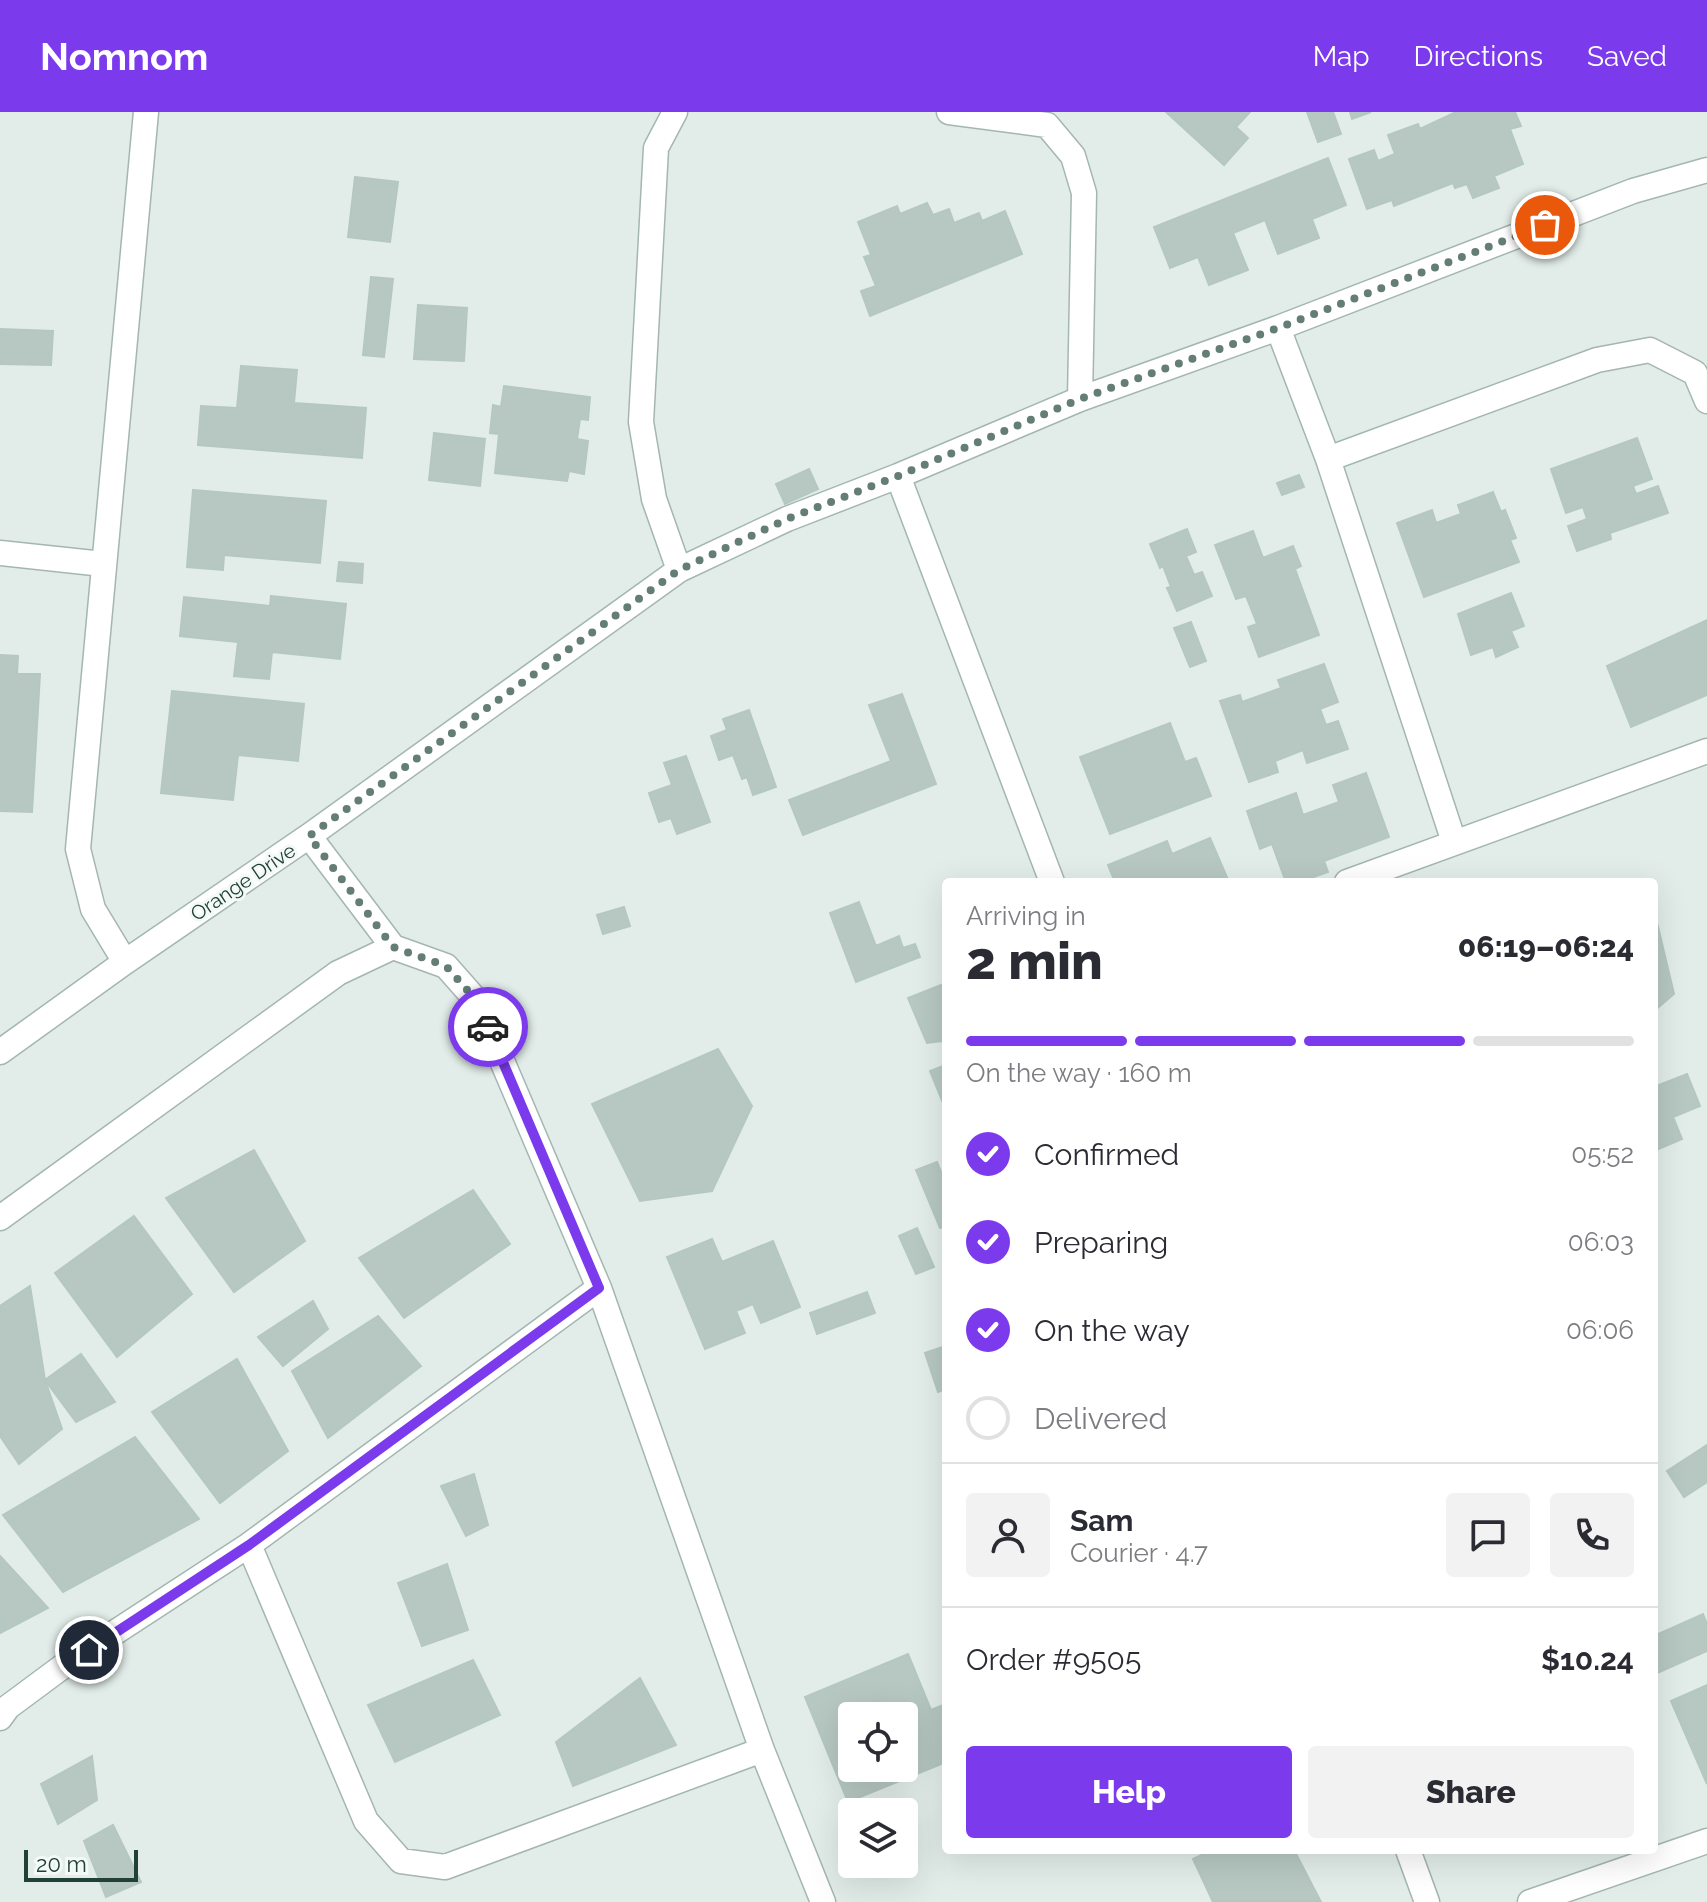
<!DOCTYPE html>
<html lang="en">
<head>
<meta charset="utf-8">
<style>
  :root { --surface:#fff; --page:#f2f2f3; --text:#2b2b33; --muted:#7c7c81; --line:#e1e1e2; --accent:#7c3aed }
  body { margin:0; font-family:Raleway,sans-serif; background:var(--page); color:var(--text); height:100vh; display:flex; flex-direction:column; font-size:30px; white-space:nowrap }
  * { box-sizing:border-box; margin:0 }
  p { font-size:26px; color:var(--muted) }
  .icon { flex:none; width:44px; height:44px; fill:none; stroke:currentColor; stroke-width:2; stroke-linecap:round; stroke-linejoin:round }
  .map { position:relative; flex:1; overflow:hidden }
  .panel { position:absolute; left:942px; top:766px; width:716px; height:976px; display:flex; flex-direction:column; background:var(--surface); border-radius:8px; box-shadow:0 8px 32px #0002 }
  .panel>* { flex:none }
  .fabs { position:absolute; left:838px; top:1590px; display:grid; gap:16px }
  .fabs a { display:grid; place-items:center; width:80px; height:80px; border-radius:8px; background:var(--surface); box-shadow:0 8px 32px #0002; font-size:40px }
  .scale { position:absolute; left:24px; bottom:20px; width:114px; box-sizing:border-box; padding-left:8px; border:4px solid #204038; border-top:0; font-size:22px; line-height:28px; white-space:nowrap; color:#204038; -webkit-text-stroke:6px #f3f9f6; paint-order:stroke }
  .pin { position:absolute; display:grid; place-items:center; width:68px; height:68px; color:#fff; margin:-34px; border:4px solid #fff; border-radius:50%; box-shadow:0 2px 8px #0007 }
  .courier { position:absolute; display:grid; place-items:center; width:80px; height:80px; margin:-40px; border:6px solid #7c3aed; border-radius:50%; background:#fff; color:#222; box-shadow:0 2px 10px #0007 }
  .headline em { font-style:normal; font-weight:800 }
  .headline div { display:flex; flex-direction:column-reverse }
  .headline { display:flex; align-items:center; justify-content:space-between; height:136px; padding:0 24px }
  h1 { font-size:52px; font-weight:800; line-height:60px }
  .bar { display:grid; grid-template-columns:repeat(4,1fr); gap:12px 8px; align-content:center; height:96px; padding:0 24px }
  .bar i { height:10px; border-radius:6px; background:var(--line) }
  .bar .selected { background:var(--accent) }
  .bar p { grid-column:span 4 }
  .line { display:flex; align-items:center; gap:20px; padding:0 24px; border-top:2px solid var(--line) }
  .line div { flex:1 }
  .round { display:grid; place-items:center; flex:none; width:84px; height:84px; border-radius:8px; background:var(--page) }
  ol { padding:0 24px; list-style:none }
  li { display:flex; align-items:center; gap:24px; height:88px }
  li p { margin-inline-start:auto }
  li .icon { padding:8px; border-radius:50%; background:var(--accent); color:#fff; stroke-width:4 }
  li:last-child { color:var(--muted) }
  li i { width:44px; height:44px; border:4px solid var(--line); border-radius:50% }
  .primary-button { display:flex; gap:16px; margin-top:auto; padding:16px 24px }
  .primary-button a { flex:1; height:92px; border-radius:8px; background:var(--accent); color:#fff; font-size:32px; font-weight:800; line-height:92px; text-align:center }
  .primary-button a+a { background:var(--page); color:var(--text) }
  header { display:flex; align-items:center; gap:48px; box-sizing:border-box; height:112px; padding:0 40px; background:var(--accent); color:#fff }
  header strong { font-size:38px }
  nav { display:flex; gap:44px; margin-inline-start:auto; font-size:28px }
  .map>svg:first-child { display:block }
  .building { fill:#b7c8c2; stroke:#b4c8c0; stroke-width:2; fill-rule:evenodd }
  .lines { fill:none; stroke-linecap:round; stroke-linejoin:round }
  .minor-casing { stroke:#a4b6b0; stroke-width:27 }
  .minor { stroke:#fff; stroke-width:24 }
  .done { stroke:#647d76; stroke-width:8; stroke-dasharray:0 14.4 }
  .route { stroke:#7c3aed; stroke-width:10 }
  .labels { text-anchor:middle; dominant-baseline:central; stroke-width:6; stroke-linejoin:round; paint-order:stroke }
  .street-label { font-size:20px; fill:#204038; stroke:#f3f9f6 }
</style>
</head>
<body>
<header>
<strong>Nomnom</strong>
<nav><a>Map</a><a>Directions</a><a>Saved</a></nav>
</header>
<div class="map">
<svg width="1707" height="1790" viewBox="0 0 1707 1790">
  <rect width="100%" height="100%" fill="#e2ede9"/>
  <path class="building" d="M1166,0H1250L1236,15L1248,26L1224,53Z
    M1307,0H1333L1341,22L1318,30Z
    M1350,0H1371L1352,7Z
    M1456,0H1515L1521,14L1510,17L1523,52L1494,64L1499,76L1473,86L1467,72L1455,76L1453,71L1394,94L1392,88L1367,97L1349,47L1374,38L1378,49L1395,42L1388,23L1418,12L1420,17Z
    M1328,46L1346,93L1312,107L1319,126L1278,142L1265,108L1233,121L1248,158L1209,173L1198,145L1170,156L1154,115Z
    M355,65L398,70L390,130L348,125Z
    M927,91L933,103L949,97L954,111L979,101L982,109L1005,99L1022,142L870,204L861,179L876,174L864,145L871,143L858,110L897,94L900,102Z
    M371,165L393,167L384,245L363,243Z
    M418,193L467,196L464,249L414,247Z
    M0,217L53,219L51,253L0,252Z
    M241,254L297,258L294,291L366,296L362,346L198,333L201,294L237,296Z
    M504,274L590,285L588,308L580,307L577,327L588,329L584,362L569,359L567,369L495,361L499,322L490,321L493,293L501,295Z
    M434,321L485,327L480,374L429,368Z
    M1637,326L1652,367L1633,374L1636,382L1658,374L1668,401L1610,421L1611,427L1577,439L1568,414L1587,407L1583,395L1566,401L1551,357Z
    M809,357L818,377L785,392L776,372Z
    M1299,363L1304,375L1282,383L1277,371Z
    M193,378L326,389L320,451L224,443L223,458L187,455Z
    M1493,380L1501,400L1505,398L1516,426L1510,428L1519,450L1424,485L1397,411L1432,398L1436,411L1461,402L1458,393Z
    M1187,417L1196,440L1186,444L1194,463L1202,460L1212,484L1177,499L1167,476L1171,475L1163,454L1160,456L1150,432Z
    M1253,419L1263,446L1293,434L1301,454L1295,457L1319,523L1259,545L1248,515L1257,512L1246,484L1236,487L1215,433Z
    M339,450L363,452L362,471L337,469Z
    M1511,481L1524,514L1511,519L1518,535L1496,545L1493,535L1471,543L1458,502Z
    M271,484L346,492L340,547L272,540L269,567L234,564L238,530L180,524L184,485L270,494Z
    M1707,508V583L1631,615L1607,554Z
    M1191,510L1206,549L1190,555L1174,516Z
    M0,543L18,544L17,562H40L32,700L0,699Z
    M1324,552L1338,590L1320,597L1326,613L1338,609L1348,637L1307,651L1303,638L1275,649L1278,660L1249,670L1220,589L1240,583L1242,590L1281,576L1278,568Z
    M172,579L304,592L298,649L238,643L233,688L161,681Z
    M902,582L936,672L803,723L789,688L891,649L869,593Z
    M749,598L776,675L753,683L747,665L742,667L733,643L719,648L711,624L727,618L723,607Z
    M1170,611L1185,650L1196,646L1211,684L1110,722L1080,645Z
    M686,644L710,710L677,722L671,706L659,710L649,681L672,673L664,651Z
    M1366,661L1389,725L1324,749L1328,760L1300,770H1286L1272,732L1260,737L1247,699L1296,681L1303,703L1339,690L1333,673Z
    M1210,726L1229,770H1115L1108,753L1167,729L1172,742Z
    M859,790L876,834L899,824L903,836L915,832L920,845L856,870L830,801Z
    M624,795L630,814L603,822L597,803Z
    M1654,798L1674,882L1654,899Z
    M946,871V940L942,929L927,931L908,886Z
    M718,937L752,994L712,1079L640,1089L592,992Z
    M946,953V998L930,959Z
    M1687,962L1700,994L1673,1005L1682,1027L1654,1039V975Z
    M254,1038L305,1129L234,1180L166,1086Z
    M937,1050L946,1072V1114L940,1116L916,1058Z
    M473,1078L510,1132L404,1206L359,1146Z
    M134,1104L192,1182L117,1245L55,1161Z
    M917,1116L934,1155L916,1162L899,1124Z
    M712,1127L722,1150L773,1129L800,1195L761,1211L753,1192L736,1199L745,1221L705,1237L667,1145Z
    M30,1174L45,1268L62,1317L19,1352L0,1324V1194Z
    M867,1180L875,1201L817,1222L810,1201Z
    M313,1189L328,1217L283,1254L258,1225Z
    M378,1204L421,1254L328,1326L292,1259Z
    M946,1234V1277L938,1280L925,1241Z
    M81,1242L115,1290L76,1310L45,1268Z
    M237,1247L288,1339L220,1391L152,1300Z
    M135,1325L199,1407L63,1480L3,1403Z
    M1707,1333V1370L1684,1385L1667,1359Z
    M474,1362L488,1413L466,1424L441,1374Z
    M0,1444L48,1496L0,1521Z
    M447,1452L468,1518L422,1534L398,1471Z
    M1703,1502L1707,1512V1539L1655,1562L1654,1524Z
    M908,1542L931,1598L946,1592V1650L848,1690L805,1585ZM852,1604H904V1656H852Z
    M473,1548L500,1603L395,1650L368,1593Z
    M640,1566L676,1633L573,1674L556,1630Z
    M1707,1573V1672L1671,1589Z
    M92,1644L97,1688L58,1712L41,1672Z
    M113,1713L141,1770L106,1785L84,1729Z
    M1212,1738H1294L1321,1790H1213L1193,1747Z"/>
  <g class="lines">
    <g class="minor-casing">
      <path id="minor" d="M675,0L656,36L641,310L654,387L679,458
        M949,0L1047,13L1073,44L1084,81L1080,287
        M1278,216L1328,347L1454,730
        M1328,347L1597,248L1650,238L1695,261L1707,289
        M898,364L1052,770
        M0,441L103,452
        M309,724L393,835
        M1347,770L1707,639
        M125,850L93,797L78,737L146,0
        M0,940L125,850L309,724L679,458L787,407L898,364L1080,287L1278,216L1633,79L1707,58
        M0,1106L338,861L393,835L446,854L476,888L599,1176L762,1638L823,1790
        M249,1433L366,1709L401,1749L445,1755L762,1638
        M0,1606L8,1595L62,1555L249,1433L599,1176
        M1408,1738L1427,1790
        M1530,1790L1707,1729"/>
    </g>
    <use href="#minor" class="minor"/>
  </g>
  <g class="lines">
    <path class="done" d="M488,915L476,888L446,854L393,835L309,724L679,458L787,407L898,364L1080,287L1278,216L1545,113"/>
    <path class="route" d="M89,1538L249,1433L599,1176L488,915"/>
  </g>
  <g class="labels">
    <g class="street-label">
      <text transform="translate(243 770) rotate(-34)">Orange Drive</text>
    </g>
  </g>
</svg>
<div class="fabs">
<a><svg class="icon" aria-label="locate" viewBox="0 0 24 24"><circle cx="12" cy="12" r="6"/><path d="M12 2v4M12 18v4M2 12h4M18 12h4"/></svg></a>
<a><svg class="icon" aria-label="layers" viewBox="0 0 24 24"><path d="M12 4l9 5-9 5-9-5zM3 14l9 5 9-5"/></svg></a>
</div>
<div class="scale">20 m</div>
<div class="pin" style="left:1545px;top:113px;background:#ea580c"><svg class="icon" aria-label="bag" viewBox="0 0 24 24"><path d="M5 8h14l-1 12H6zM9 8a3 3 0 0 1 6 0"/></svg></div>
<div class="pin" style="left:89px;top:1538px;background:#1f2937"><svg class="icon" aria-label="home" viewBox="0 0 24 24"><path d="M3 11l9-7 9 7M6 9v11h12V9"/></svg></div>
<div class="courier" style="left:488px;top:915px"><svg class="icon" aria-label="car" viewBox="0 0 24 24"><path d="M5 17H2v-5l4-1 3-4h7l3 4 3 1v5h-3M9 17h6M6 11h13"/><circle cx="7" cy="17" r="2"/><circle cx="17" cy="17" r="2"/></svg></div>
<section class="panel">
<div class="headline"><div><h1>2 min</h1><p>Arriving in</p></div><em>06:19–06:24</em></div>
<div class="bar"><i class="selected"></i><i class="selected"></i><i class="selected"></i><i></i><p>On the way · 160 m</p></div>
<ol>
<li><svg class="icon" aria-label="check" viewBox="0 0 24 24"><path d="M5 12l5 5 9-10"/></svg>Confirmed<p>05:52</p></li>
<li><svg class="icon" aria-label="check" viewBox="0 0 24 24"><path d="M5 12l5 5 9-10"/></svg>Preparing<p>06:03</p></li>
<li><svg class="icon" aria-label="check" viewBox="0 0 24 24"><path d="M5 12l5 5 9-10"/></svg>On the way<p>06:06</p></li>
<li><i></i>Delivered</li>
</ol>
<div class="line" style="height:144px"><a class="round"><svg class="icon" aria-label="person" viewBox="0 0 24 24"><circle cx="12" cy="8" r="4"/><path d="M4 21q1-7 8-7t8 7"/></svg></a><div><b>Sam</b><p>Courier · 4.7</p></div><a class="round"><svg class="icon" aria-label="chat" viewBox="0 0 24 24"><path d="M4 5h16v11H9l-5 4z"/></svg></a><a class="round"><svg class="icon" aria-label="phone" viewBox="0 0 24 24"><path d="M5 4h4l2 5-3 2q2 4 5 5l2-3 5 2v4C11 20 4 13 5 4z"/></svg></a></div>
<div class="line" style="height:104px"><div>Order #9505</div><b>$10.24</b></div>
<div class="primary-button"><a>Help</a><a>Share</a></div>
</section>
</div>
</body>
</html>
